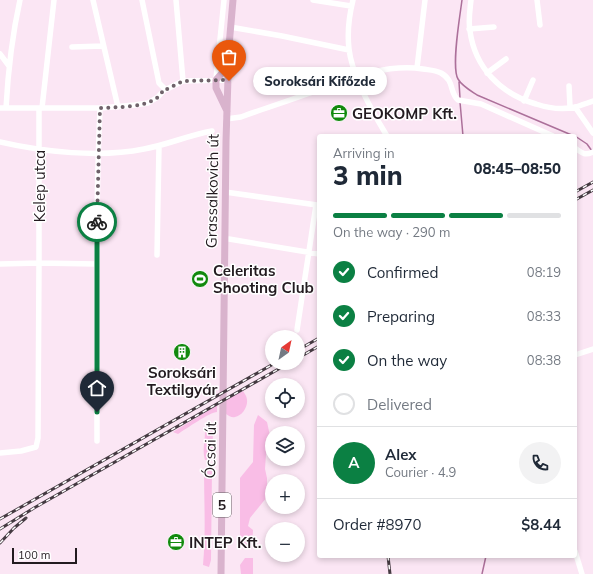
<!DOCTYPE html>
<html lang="en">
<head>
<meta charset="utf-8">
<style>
  :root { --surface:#fff; --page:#f2f2f3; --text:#1f2937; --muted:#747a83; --line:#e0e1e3; --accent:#0b8043 }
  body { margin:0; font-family:Mulish,sans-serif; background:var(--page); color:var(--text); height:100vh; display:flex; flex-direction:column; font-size:15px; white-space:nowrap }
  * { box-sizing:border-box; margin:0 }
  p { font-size:13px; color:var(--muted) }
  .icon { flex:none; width:22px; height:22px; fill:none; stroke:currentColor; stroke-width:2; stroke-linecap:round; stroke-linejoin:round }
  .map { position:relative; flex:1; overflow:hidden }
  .details { position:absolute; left:317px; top:134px; width:260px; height:424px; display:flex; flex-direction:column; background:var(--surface); border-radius:4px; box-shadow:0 2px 6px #0003 }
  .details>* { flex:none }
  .needle { width:26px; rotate:33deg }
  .controls { position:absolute; left:265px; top:330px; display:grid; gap:8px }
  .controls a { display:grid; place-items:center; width:40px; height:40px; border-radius:50%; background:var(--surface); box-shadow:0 2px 6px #0003; font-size:20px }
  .scale { position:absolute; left:12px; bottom:10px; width:65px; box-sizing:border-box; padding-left:4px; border:2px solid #231b20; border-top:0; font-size:11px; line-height:14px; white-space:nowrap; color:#231b20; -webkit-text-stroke:3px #fff; paint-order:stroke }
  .pin { position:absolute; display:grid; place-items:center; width:34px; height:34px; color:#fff; margin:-41px -17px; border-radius:50% 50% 50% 0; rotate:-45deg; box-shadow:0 0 4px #0007 }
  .pin .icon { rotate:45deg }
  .courier { position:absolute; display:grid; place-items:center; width:40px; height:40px; margin:-20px; border:3px solid #0b8043; border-radius:50%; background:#fff; color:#222; box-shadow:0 1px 5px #0007 }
  .bubble { position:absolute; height:28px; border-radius:14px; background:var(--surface); box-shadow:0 2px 6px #0003; font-size:13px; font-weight:800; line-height:28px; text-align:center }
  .headline em { font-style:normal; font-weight:800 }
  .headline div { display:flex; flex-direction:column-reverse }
  .headline { display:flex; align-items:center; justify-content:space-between; height:68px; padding:0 16px }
  h1 { font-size:26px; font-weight:800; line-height:30px }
  .bar { display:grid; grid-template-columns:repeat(4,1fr); gap:6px 4px; align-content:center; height:48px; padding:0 16px }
  .bar i { height:5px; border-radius:3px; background:var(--line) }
  .bar .current { background:var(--accent) }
  .bar p { grid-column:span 4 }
  .line { display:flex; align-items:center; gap:10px; padding:0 16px; border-top:1px solid var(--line) }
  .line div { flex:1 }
  .round { display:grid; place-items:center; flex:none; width:42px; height:42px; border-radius:21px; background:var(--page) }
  ol { padding:0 16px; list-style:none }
  li { display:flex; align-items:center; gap:12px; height:44px }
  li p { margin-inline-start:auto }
  li .icon { padding:4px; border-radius:50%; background:var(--accent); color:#fff; stroke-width:4 }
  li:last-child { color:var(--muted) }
  li i { width:22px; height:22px; border:2px solid var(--line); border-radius:50% }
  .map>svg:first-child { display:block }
  .green { fill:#f9bde6 }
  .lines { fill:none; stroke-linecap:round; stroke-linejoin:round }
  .stream { stroke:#ac709a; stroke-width:1.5 }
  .minor { stroke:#fff; stroke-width:5.5 }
  .major { stroke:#d9b3cd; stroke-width:7 }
  .rail-casing { stroke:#443a41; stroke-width:3 }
  .rail { stroke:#fff; stroke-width:1.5; stroke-dasharray:4.5; stroke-linecap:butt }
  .done { stroke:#6f626a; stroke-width:4; stroke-dasharray:0 7.2 }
  .route { stroke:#0b8043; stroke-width:5 }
  .labels { text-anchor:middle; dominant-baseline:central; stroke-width:3; stroke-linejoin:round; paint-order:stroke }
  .shield { fill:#fff; stroke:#655f63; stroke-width:1 }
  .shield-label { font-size:14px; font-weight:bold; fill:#231b20 }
  .poi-label { font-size:15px; font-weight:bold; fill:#231b20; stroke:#fff; text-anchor:start }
  .street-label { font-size:15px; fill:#231b20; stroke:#fff }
</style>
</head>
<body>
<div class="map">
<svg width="593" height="574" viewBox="0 0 593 574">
  <rect width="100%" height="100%" fill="#fbe6f4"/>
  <path class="green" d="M243,391C245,394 247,397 247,400C248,407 242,416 235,417C232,418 229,416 226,414V400Z
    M217,405V412C210,412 186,429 178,434L173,432Z
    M258,415L267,422L270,436L267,439L265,469L267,478V497L250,518L248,526L253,530L252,549L240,546V478L253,462L254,425Z
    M211,428L213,432L212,459L205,460C202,450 205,442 205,432Z
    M204,469H212L211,560L209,567L203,565C206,533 204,501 204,469Z
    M245,558H253V574H241L240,565Z"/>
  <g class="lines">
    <path class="stream" d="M462,0C460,16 451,67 458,79C462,86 471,91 477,95L574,136
      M459,82L460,98
      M460,102L463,136
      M575,136L587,144L592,151
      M482,574L486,556"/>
    <path class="minor" d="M93,0L118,107
      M142,0L159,83L165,89
      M176,0L183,81
      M313,0L351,6
      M353,0C349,16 347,32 349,49C352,76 373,113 387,136
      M471,0C470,10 468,21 470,31C475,68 501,94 536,104C548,108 563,110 576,107C581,105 587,103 593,101
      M537,0L540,25
      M230,27L282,36L349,50
      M469,29L494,27
      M72,47L103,46
      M0,54L9,66
      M417,68L425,0
      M487,73L506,59
      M216,79L224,0
      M569,86L570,107
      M524,101L533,80
      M575,107L593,133
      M0,108H100L135,105L148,103L158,97L165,89H167L183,81L226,80L229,81
      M6,108C8,72 12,36 20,0
      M42,108L54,0
      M226,119L241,117C263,109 285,102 307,94C344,81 383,63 423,69C429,70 435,70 441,73C455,81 449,92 458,100L481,104L553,136
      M0,142C43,152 100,158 144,149C167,145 189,135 212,131
      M575,148C582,153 585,156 593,152
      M225,192L317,205
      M229,239L319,254
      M157,255L159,146
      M0,264L39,263L96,264
      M297,330L316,205
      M575,355L593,349
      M97,441C97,330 95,219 100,108
      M0,453L21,451L36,447L38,438L39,263V108
      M575,551L582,574"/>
    <path class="major" d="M226,58L222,73L216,80V88L227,111
      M221,574L226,141L229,46L233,0"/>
    <g class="rail-casing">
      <path id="rail" d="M575,192L593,182
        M575,200L593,190
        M298,350L319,338
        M298,358L319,346
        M0,519L275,363
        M0,529L34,508L289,363
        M0,543L14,528L26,518
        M388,556L390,574"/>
    </g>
    <use href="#rail" class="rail"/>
  </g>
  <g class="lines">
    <path class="done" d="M97,222L100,108C116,107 147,108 159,96C161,94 163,91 164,89H167L183,81L226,80L229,81"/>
    <path class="route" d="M97,412V222"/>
  </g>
  <defs>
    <g id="office-disc" transform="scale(0.9)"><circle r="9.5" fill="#12890d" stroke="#fff"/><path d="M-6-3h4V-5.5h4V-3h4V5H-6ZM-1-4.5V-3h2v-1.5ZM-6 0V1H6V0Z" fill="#fff"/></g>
    <g id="stadium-disc" transform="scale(0.9)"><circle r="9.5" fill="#12890d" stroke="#fff"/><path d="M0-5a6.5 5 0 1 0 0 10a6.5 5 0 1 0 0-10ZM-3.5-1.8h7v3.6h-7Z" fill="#fff"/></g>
    <g id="building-disc" transform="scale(0.9)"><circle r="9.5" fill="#12890d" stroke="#fff"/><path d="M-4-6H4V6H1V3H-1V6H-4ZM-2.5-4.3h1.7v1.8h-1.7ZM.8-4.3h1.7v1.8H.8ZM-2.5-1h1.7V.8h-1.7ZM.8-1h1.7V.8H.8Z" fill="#fff"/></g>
  </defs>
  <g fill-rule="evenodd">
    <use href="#office-disc" x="339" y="113"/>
    <use href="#stadium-disc" x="200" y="279"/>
    <use href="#building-disc" x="182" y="352"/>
    <use href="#office-disc" x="176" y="542"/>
  </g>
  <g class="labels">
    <rect class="shield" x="213" y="493" width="18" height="24" rx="3"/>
    <g class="shield-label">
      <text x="222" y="505">5</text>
    </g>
    <g class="poi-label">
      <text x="352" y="113">GEOKOMP Kft.</text>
      <text x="213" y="270">Celeritas<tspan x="213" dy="17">Shooting Club</tspan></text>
      <text x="182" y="372" text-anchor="middle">Soroksári<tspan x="182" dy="17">Textilgyár</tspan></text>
      <text x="189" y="542">INTEP Kft.</text>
    </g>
    <g class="street-label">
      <text transform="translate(39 186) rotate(-90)">Kelep utca</text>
      <text transform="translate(212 191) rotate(-89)">Grassalkovich út</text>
      <text transform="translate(210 450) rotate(-89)">Ócsai út</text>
    </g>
  </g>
</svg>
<div class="controls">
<a><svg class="needle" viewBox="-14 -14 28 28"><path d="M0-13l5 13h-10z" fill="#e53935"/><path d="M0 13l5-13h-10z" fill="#747a83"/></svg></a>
<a><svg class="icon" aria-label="locate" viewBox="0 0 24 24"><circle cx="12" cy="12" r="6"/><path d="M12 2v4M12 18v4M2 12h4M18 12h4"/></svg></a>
<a><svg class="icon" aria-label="layers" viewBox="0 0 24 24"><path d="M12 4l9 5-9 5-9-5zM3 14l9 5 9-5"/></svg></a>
<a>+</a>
<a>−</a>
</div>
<div class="scale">100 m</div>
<div class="pin" style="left:229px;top:81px;background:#ea580c"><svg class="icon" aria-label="bag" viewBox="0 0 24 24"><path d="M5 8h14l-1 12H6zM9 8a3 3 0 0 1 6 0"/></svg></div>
<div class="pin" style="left:97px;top:412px;background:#1f2937"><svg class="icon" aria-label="home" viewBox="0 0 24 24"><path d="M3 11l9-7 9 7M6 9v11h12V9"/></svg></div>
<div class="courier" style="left:97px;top:222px"><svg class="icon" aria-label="bike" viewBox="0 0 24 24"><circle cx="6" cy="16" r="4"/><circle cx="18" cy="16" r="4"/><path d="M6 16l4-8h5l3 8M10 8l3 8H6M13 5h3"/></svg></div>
<div class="bubble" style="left:253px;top:67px;width:134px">Soroksári Kifőzde</div>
<section class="details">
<div class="headline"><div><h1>3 min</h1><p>Arriving in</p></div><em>08:45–08:50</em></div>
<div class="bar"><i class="current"></i><i class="current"></i><i class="current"></i><i></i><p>On the way · 290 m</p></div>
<ol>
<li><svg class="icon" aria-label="check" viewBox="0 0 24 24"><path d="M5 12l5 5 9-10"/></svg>Confirmed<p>08:19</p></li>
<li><svg class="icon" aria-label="check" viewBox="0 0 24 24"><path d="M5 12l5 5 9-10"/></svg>Preparing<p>08:33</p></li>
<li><svg class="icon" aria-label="check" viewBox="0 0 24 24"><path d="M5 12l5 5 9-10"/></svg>On the way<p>08:38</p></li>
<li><i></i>Delivered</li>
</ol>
<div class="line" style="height:72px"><b class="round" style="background:var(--accent);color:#fff">A</b><div><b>Alex</b><p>Courier · 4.9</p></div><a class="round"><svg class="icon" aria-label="phone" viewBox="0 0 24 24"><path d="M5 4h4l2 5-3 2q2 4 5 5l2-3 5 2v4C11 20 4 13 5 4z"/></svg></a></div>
<div class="line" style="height:52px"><div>Order #8970</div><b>$8.44</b></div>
</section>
</div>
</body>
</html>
